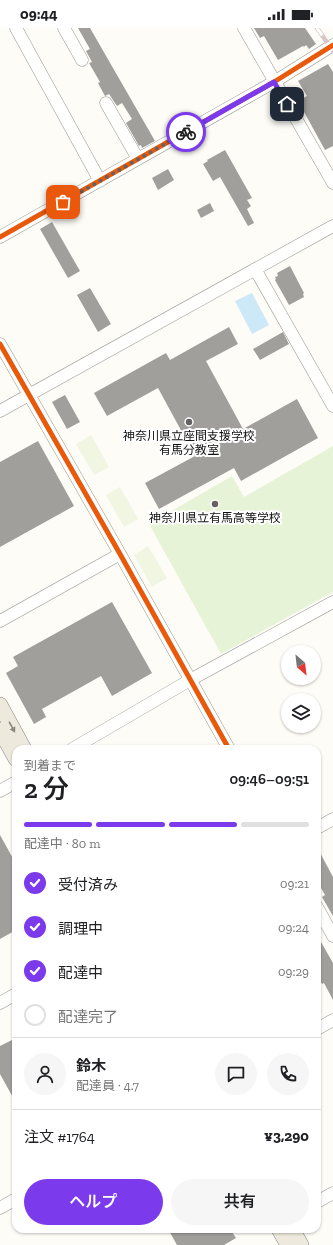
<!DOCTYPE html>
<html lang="ja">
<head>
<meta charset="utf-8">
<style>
  :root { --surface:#fff; --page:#f6f6f6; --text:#202124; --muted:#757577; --line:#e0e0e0; --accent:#7c3aed }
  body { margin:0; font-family:"Zilla Slab","Noto Sans JP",serif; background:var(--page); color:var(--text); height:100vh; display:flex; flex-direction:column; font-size:15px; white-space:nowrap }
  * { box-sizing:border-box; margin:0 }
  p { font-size:13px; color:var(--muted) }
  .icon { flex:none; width:22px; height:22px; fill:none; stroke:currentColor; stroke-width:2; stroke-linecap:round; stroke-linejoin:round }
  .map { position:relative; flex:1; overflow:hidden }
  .drawer { position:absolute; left:12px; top:717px; width:309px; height:488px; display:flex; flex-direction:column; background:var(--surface); border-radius:12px; box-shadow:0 1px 3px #0004 }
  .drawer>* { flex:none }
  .needle { width:26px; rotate:152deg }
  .fabs { position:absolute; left:281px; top:617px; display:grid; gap:8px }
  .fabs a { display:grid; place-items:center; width:40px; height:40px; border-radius:50%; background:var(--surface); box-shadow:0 1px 3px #0004; font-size:20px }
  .pin { position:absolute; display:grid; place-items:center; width:34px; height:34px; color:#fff; margin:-17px; border-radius:8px; box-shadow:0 2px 6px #0006 }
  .courier { position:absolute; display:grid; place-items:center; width:40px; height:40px; margin:-20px; border:3px solid #7c3aed; border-radius:50%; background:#fff; color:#222; box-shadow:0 1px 5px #0007 }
  .overview em { font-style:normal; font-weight:600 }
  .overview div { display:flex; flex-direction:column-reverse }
  .overview { display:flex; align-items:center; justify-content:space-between; height:68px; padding:0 12px }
  h1 { font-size:26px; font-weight:600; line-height:30px }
  .bar { display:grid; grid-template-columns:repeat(4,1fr); gap:6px 4px; align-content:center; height:48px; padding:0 12px }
  .bar i { height:5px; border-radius:3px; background:var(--line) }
  .bar .on { background:var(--accent) }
  .bar p { grid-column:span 4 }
  .line { display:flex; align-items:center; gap:10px; padding:0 12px; border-top:1px solid var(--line) }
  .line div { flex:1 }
  .round { display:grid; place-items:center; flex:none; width:42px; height:42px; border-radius:21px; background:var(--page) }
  ol { padding:0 12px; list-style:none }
  li { display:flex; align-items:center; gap:12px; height:44px }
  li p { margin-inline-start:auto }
  li .icon { padding:4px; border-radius:50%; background:var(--accent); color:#fff; stroke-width:4 }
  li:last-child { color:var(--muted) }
  li i { width:22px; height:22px; border:2px solid var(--line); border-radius:50% }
  .primary-button { display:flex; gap:8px; margin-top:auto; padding:8px 12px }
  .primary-button a { flex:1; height:46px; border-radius:24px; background:var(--accent); color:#fff; font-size:16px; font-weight:600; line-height:46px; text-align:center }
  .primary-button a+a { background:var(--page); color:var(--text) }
  .status { display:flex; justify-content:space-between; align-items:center; height:28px; padding:0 20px; background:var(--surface); direction:ltr }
  .status svg { height:11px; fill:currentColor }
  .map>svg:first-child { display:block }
  .green { fill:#e7f3d7 }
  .pitch { fill:#f0f6e1 }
  .water { fill:#cde8f7 }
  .building { fill:#a19f9c }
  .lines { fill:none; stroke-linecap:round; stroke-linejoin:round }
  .minor-casing { stroke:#979795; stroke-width:13 }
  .major-casing { stroke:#858482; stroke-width:16 }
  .minor { stroke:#fffffe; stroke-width:12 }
  .major { stroke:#ede9dc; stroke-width:15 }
  .rail-casing { stroke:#d9c6c7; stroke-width:4.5 }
  .rail { stroke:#fff; stroke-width:3; stroke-dasharray:9; stroke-linecap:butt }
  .cycleway-casing { stroke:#fff; stroke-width:8 }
  .cycleway { stroke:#e8590c; stroke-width:5 }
  .oneway { fill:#8a8881 }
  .done { stroke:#646362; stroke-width:4; stroke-dasharray:0 7.2 }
  .route { stroke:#7c3aed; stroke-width:5 }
  .poi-dot { fill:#646362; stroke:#fff; stroke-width:1.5 }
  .labels { text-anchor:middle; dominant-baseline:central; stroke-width:4; stroke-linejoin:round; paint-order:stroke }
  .poi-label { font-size:12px; fill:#111; stroke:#fff }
</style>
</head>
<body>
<div class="status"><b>09:44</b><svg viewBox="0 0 49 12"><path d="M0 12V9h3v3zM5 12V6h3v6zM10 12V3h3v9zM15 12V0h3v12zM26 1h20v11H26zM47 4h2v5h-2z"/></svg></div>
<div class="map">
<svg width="333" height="1217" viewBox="0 0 333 1217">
  <rect width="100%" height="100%" fill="#fdfcf7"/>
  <path class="green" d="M333,418V564L221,626L149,496L232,448L244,469Z"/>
  <path class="pitch" d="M91,407L109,439L94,447L76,416Z
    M120,459L138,491L124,499L106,467Z
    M148,518L167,550L152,559L134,527Z"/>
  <path class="water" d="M252,265L269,297L252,306L235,273Z"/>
  <path class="building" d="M78,0H90L155,113L142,120L141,117L139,118L126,95L132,91L122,75L117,78L109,66L105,68L98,55L100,54L89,35L92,34L86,23L90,21Z
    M254,0H305L316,16L309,21L306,17L304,19L303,18L278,32L264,8L260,10Z
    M328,36L333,44V118L325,122L298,73L307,68L298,53Z
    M225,122L252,170L247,172L251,178L247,181L254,195L248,198L220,149L213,153L203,136L208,133L207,132Z
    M168,141L174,152L158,162L152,150Z
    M210,175L214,183L201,190L197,182Z
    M52,194L80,243L68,250L40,201Z
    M290,238L304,265L303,266L304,269L289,277L275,252L276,251L275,249L278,248L277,245Z
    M90,260L111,296L98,304L77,267Z
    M229,299L238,316L206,333L243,401L297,371L318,410L241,453L234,440L159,481L145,455L195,428L158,360L107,388L94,365L166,325L170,332Z
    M283,304L289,316L260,332L253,321Z
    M65,367L80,394L67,401L52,374Z
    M38,413L74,478L0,519V434Z
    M112,574L152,645L112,668L101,648L42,681L46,689L34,696L6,645L18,638L13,629Z
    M0,807L16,836V902L0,911Z
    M317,819L333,849V888L322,869L325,867L317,853Z
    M317,907L333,935V972L324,955L322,956L317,947Z
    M16,1010V1075L0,1046V1018Z
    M168,1201H230L236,1210L224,1217H177Z"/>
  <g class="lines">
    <g class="minor-casing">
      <path id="minor" d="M16,0L100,153
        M64,0L82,32
        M244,0L333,155
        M106,75L138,131
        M0,209L274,54L333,17
        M255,241L333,378
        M0,316L120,526L229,721
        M0,383L333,198
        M0,593L120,526
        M72,721L190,652L333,574
        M0,763L16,754
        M317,800L333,791
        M317,879L333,908
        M0,975L16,966
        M317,1001L333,992
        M317,1174L333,1165
        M0,1180L16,1171"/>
    </g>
    <g class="major-casing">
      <path id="major" d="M0,677L24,721
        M0,702L16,731
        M279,1201L288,1217
        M292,1201L301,1217"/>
    </g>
    <use href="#minor" class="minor"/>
    <use href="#major" class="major"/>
    <g class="rail-casing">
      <path id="rail" d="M317,0L333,23"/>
    </g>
    <use href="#rail" class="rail"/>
    <g class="cycleway-casing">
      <path id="cycleway" d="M0,209L274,54L333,17
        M0,316L120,526L229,721"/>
    </g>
    <use href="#cycleway" class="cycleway"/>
  </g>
  <defs><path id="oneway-solid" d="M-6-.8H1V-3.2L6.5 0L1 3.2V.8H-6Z"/></defs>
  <use class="oneway" href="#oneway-solid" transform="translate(12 699) rotate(61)"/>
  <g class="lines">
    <path class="done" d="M63,174L186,104"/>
    <path class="route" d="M186,104L274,54L287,76"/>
  </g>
  <g class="poi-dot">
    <circle cx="189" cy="394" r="4"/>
    <circle cx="215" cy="476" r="4"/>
  </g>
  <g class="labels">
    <g class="poi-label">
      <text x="189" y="408">神奈川県立座間支援学校<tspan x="189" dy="14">有馬分教室</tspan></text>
      <text x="215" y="490">神奈川県立有馬高等学校</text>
    </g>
  </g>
</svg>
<div class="fabs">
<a><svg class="needle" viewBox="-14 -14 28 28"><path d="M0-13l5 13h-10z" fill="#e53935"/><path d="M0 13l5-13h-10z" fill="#757577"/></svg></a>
<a><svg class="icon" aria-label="layers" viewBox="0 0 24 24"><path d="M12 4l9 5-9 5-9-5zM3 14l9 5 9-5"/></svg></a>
</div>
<div class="pin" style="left:63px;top:174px;background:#ea580c"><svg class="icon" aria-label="bag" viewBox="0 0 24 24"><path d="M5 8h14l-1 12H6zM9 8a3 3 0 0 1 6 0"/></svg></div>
<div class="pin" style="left:287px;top:76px;background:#1f2937"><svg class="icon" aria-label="home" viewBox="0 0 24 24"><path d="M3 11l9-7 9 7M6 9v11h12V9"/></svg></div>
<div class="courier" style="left:186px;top:104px"><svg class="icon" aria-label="bike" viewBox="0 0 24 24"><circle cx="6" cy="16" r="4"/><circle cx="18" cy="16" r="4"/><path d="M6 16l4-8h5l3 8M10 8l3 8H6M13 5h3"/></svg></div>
<section class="drawer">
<div class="overview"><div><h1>2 分</h1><p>到着まで</p></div><em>09:46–09:51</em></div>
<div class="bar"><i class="on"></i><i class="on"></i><i class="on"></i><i></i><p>配達中 · 80 m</p></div>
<ol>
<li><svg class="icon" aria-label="check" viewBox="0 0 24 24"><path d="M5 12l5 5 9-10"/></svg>受付済み<p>09:21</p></li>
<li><svg class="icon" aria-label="check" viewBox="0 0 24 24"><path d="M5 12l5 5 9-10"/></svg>調理中<p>09:24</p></li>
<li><svg class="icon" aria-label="check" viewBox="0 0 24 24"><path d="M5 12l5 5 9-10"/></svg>配達中<p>09:29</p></li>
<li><i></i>配達完了</li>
</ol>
<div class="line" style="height:72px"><a class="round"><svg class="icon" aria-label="person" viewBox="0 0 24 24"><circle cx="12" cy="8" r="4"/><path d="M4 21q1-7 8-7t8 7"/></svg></a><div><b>鈴木</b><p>配達員 · 4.7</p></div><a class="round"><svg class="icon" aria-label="chat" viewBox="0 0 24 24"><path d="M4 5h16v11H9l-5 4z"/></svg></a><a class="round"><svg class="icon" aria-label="phone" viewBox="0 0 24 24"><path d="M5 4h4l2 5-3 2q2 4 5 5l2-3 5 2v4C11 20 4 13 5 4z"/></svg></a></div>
<div class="line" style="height:52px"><div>注文 #1764</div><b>¥3,290</b></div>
<div class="primary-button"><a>ヘルプ</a><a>共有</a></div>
</section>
</div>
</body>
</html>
